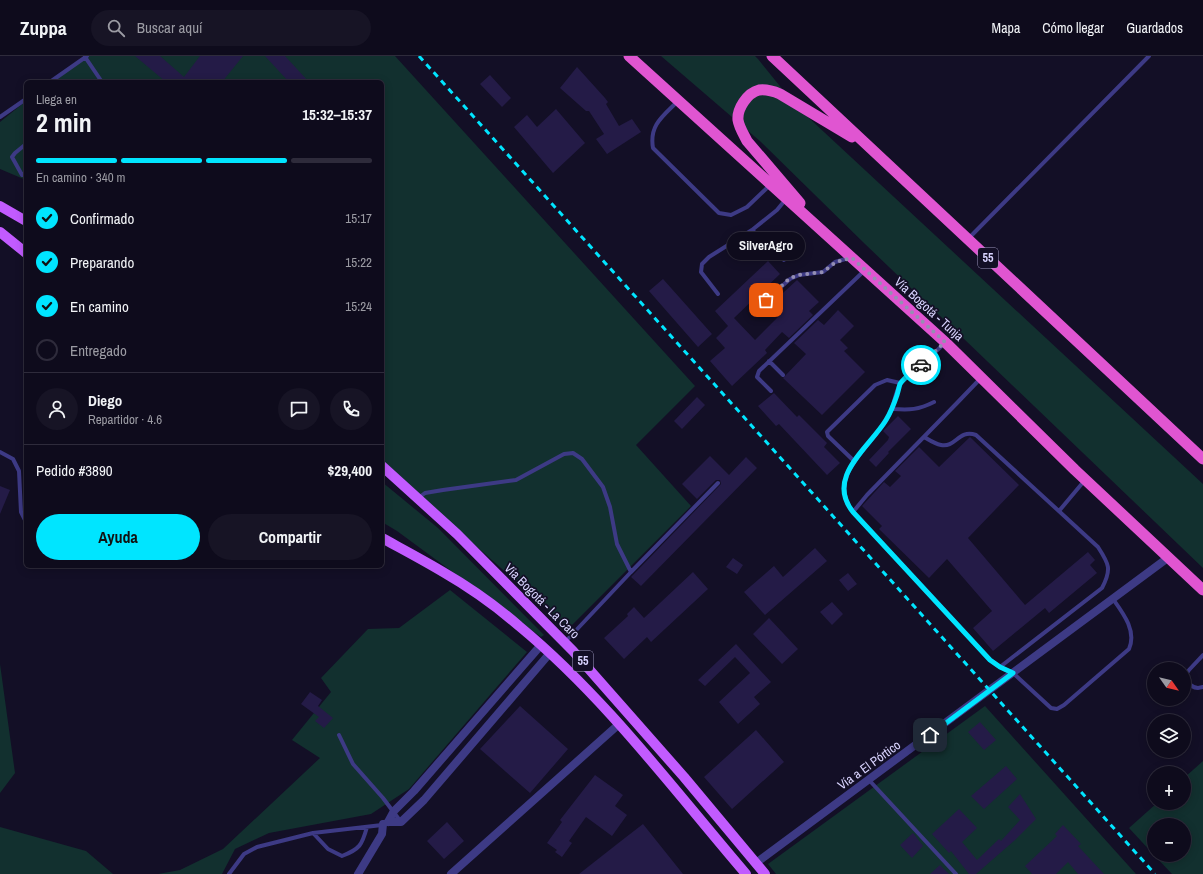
<!DOCTYPE html>
<html lang="es">
<head>
<meta charset="utf-8">
<style>
  :root { --surface:#0e0b1c; --page:#171425; --text:#f1f3f6; --muted:#9b9ba3; --line:#2e2b3b; --accent:#00e5ff }
  body { margin:0; font-family:"Archivo Narrow",sans-serif; background:var(--page); color:var(--text); height:100vh; display:flex; flex-direction:column; font-size:15px; white-space:nowrap }
  * { box-sizing:border-box; margin:0 }
  p { font-size:13px; color:var(--muted) }
  .icon { flex:none; width:22px; height:22px; fill:none; stroke:currentColor; stroke-width:2; stroke-linecap:round; stroke-linejoin:round }
  .map { position:relative; flex:1; overflow:hidden }
  .panel { position:absolute; left:24px; top:24px; width:360px; height:488px; display:flex; flex-direction:column; background:var(--surface); border-radius:6px; box-shadow:0 2px 10px #0003,0 0 0 1px var(--line) }
  .panel>* { flex:none }
  .needle { width:26px; rotate:124deg }
  .tools { position:absolute; left:1147px; top:606px; display:grid; gap:8px }
  .tools a { display:grid; place-items:center; width:44px; height:44px; border-radius:50%; background:var(--surface); box-shadow:0 2px 10px #0003,0 0 0 1px var(--line); font-size:20px }
  .pin { position:absolute; display:grid; place-items:center; width:34px; height:34px; color:#fff; margin:-17px; border-radius:8px; box-shadow:0 2px 6px #0006 }
  .courier { position:absolute; display:grid; place-items:center; width:40px; height:40px; margin:-20px; border:3px solid #00e5ff; border-radius:50%; background:#fff; color:#222; box-shadow:0 1px 5px #0007 }
  .bubble { position:absolute; height:28px; border-radius:14px; background:var(--surface); box-shadow:0 2px 10px #0003,0 0 0 1px var(--line); font-size:13px; font-weight:700; line-height:28px; text-align:center }
  .overview em { font-style:normal; font-weight:700 }
  .overview div { display:flex; flex-direction:column-reverse }
  .overview { display:flex; align-items:center; justify-content:space-between; height:68px; padding:0 12px }
  h1 { font-size:26px; font-weight:700; line-height:30px }
  .bar { display:grid; grid-template-columns:repeat(4,1fr); gap:6px 4px; align-content:center; height:48px; padding:0 12px }
  .bar i { height:5px; border-radius:3px; background:var(--line) }
  .bar .active { background:var(--accent) }
  .bar p { grid-column:span 4 }
  .line { display:flex; align-items:center; gap:10px; padding:0 12px; border-top:1px solid var(--line) }
  .line div { flex:1 }
  .round { display:grid; place-items:center; flex:none; width:42px; height:42px; border-radius:21px; background:var(--page) }
  ol { padding:0 12px; list-style:none }
  li { display:flex; align-items:center; gap:12px; height:44px }
  li p { margin-inline-start:auto }
  li .icon { padding:4px; border-radius:50%; background:var(--accent); color:#111; stroke-width:4 }
  li:last-child { color:var(--muted) }
  li i { width:22px; height:22px; border:2px solid var(--line); border-radius:50% }
  .action { display:flex; gap:8px; margin-top:auto; padding:8px 12px }
  .action a { flex:1; height:46px; border-radius:24px; background:var(--accent); color:#111; font-size:16px; font-weight:700; line-height:46px; text-align:center }
  .action a+a { background:var(--page); color:var(--text) }
  header { display:flex; align-items:center; gap:24px; box-sizing:border-box; height:56px; padding:0 20px; background:var(--surface); border-bottom:1px solid var(--line) }
  header strong { font-size:19px }
  nav { display:flex; gap:22px; margin-inline-start:auto; font-size:14px }
  .search { width:280px; height:36px; background:var(--page); display:flex; align-items:center; gap:10px; box-sizing:border-box; padding:0 14px; border-radius:22px; color:var(--muted); font-size:15px }
  .map>svg:first-child { display:block }
  .green { fill:#12302f }
  .building { fill:#241b47 }
  .lines { fill:none; stroke-linecap:round; stroke-linejoin:round }
  .service { stroke:#3d3a85; stroke-width:4 }
  .minor { stroke:#3d3a85; stroke-width:8 }
  .primary { stroke:#c25bff; stroke-width:10 }
  .trunk { stroke:#e055d1; stroke-width:11 }
  .rail { stroke:#00e5ff; stroke-width:3; stroke-dasharray:6 5; stroke-linecap:butt }
  .done { stroke:#948fb3; stroke-width:4; stroke-dasharray:0 7.2 }
  .route { stroke:#00e5ff; stroke-width:5 }
  .labels { text-anchor:middle; dominant-baseline:central; stroke-width:3.5; stroke-linejoin:round; paint-order:stroke }
  .shield { fill:#130f26; stroke:#9e99be; stroke-width:1 }
  .shield-label { font-size:12px; font-weight:bold; fill:#d9d4ff }
  .street-label { font-size:13px; fill:#d9d4ff; stroke:#130f26 }
</style>
</head>
<body>
<header>
<strong>Zuppa</strong>
<div class="search"><svg class="icon" aria-label="search" viewBox="0 0 24 24"><circle cx="10" cy="10" r="6"/><path d="M15 15l6 6"/></svg>Buscar aquí</div>
<nav><a>Mapa</a><a>Cómo llegar</a><a>Guardados</a></nav>
</header>
<div class="map">
<svg width="1203" height="818" viewBox="0 0 1203 818">
  <rect width="100%" height="100%" fill="#130f26"/>
  <path class="green" d="M84,0H395L695,330L636,389L691,450L569,572L382,407V26H51Z
    M661,0H755L758,3L796,50L1203,428V512L865,188L761,86Z
    M26,45V124L0,113V66Z
    M382,426L438,472L544,579L541,581L397,475L382,466Z
    M450,534L527,596L409,733L371,758L269,777L235,793L222,818H158L180,814L223,793L320,702L292,684L331,636L321,622L368,573L399,572Z
    M0,608L15,717L0,737Z
    M985,650L1136,818H776L768,808Z
    M1203,705V818H1172L1154,799H1184V769H1154V799L1129,772L1157,747H1184V722Z
    M0,771L86,795L113,818H0Z"/>
  <path class="building" d="M135,0H160L184,21L200,0H243L222,26H166Z
    M265,0H285L309,26H289Z
    M577,11L605,42L608,46L606,48L619,70L632,63L641,76L607,98L596,83L604,78L589,55H586L560,32Z
    M490,19L511,42L502,51L480,28Z
    M556,53L585,87L553,117L514,71L527,59L537,71Z
    M768,205L780,218L734,262L755,284L781,258L771,248L797,224L819,246L809,255L813,259L789,282L782,276L765,294L767,297L732,330L710,305L725,292L716,282L728,270L715,255Z
    M663,223L712,278L698,291L649,235Z
    M838,254L854,270L840,284L848,292L844,295L865,316L822,359L783,322L806,298L794,287L818,264L824,269Z
    M774,337L797,361L799,359L827,387L824,391L840,407L827,419L779,368L776,370L758,350Z
    M697,341L705,349L682,373L674,365Z
    M898,360L911,373L888,396L889,397L876,411L869,404L888,384L889,381L883,375Z
    M970,381L1019,429L968,482L1025,549L1088,496L1095,504L1090,509L1097,517L1049,557L1045,552L993,595L973,572L992,555L947,503L929,522L879,473L882,470L862,450L884,426L890,431L901,420L895,415L919,391L939,411Z
    M710,400L729,419L746,401L757,412L641,530L631,521L721,428L720,424H716L697,443L682,428Z
    M0,430L10,434L0,458Z
    M815,492L827,505L765,559L744,536L774,510L783,521Z
    M733,502L743,509L737,518L726,511Z
    M693,516L708,533L651,586L647,581L624,603L604,582L628,560L627,558L634,551L644,562Z
    M848,517L857,528L848,535L839,524Z
    M832,546L843,558L832,569L820,556Z
    M769,562L798,593L782,608L753,578Z
    M736,588L771,626L754,641L760,648L738,668L719,646L750,617L735,601L705,630L698,624Z
    M310,636L322,644L318,650L333,662L324,672L315,665L319,661L301,648Z
    M520,650L568,693L530,737L480,693Z
    M980,666L996,684L984,694L968,676Z
    M756,674L784,706L732,753L704,721Z
    M1006,710L1017,723L984,753L971,740Z
    M595,719L623,739L615,750L627,759L612,780L586,761L569,785L572,787L562,801L555,796L557,794L547,787L562,766L560,764Z
    M1020,738L1036,763L1015,784L976,818H969L951,795L949,797L932,778L959,753L977,772L962,786L977,804L999,783L1001,785L1020,764L1008,751Z
    M447,766L464,785L444,803L427,785Z
    M643,768L683,818H579L621,785Z
    M1063,769L1081,788L1078,790L1104,818H1078L1068,806L1056,818H1032L1025,810L1057,780L1055,778Z
    M913,777L923,790L912,802L900,789Z
    M940,809L949,818H930Z"/>
  <g class="lines">
    <path class="service" d="M85,1L102,26
      M50,26L87,0
      M678,45C663,60 649,69 653,92L719,157L731,159L747,151L770,129
      M0,61L26,43
      M26,88L15,97L12,101L22,119L26,118
      M752,174L784,204
      M968,183L1149,0
      M718,238L701,216L702,208L709,201L752,174L777,154L786,143
      M755,254L790,223L799,219L823,216L835,206L849,202
      M769,305L783,319
      M980,323L956,348L867,439L853,456L990,604L1000,611L1013,617L1051,652L1057,653L1064,649L1129,593C1137,575 1123,557 1113,543
      M771,335L757,321L759,315L865,214
      M893,353C910,354 918,354 934,346
      M924,381C929,384 935,388 941,389C956,392 958,373 976,379L1098,491C1109,508 1112,513 1102,532L1000,611
      M0,396L13,403L19,415L21,456L26,466
      M854,405L828,380L827,376L875,329L887,324L900,327
      M417,443L425,437L443,434L516,424L564,398L573,397L582,403L603,431L610,451L617,488L631,516L565,586
      M1059,455L1085,424
      M853,456C826,421 869,392 886,365C894,352 894,340 900,328C902,324 908,321 911,318C923,308 934,297 945,287
      M631,516L718,427
      M1203,599L1189,614L1185,620C1188,629 1194,634 1203,631
      M339,679L353,708L383,742L401,766
      M869,724L956,818
      M313,777L328,793L342,800C360,793 362,789 367,771
      M229,818L244,798L257,791L313,777L382,769"/>
    <path class="minor" d="M388,766H401L424,744L550,597
      M388,766L394,755L414,735L541,589
      M756,807L1169,501
      M358,818L382,778L383,768
      M451,818L618,669"/>
    <path class="primary" d="M0,150L26,165
      M0,176L26,197
      M382,410L457,478L573,595L684,721L765,818
      M382,482C402,493 423,504 443,516C469,531 496,550 519,570C605,641 674,734 746,818"/>
    <path class="trunk" d="M629,0L945,286L1075,414L1203,534
      M772,0L1203,403
      M800,147L747,85C744,79 739,71 738,64C737,53 747,37 759,34C767,33 773,35 780,38L852,81"/>
    <path class="rail" d="M419,0L1155,818"/>
  </g>
  <g class="lines">
    <path class="done" d="M766,244L790,222L799,219L823,216L836,206L852,202L945,286L921,309"/>
    <path class="route" d="M921,309C915,314 904,321 900,328C899,331 898,336 897,339C894,348 891,356 886,364C869,392 825,421 853,456L990,604L1000,611L1013,617L930,679"/>
  </g>
  <g class="labels">
    <g class="shield">
      <rect x="978" y="192" width="20" height="20" rx="3"/>
      <rect x="573" y="595" width="20" height="20" rx="3"/>
    </g>
    <g class="shield-label">
      <text x="988" y="202">55</text>
      <text x="583" y="605">55</text>
    </g>
    <g class="street-label">
      <text transform="translate(929 253) rotate(42)">Vía Bogotá - Tunja</text>
      <text transform="translate(542 545) rotate(45)">Vía Bogotá - La Caro</text>
      <text transform="translate(869 709) rotate(-36)">Vía a El Pórtico</text>
    </g>
  </g>
</svg>
<div class="tools">
<a><svg class="needle" viewBox="-14 -14 28 28"><path d="M0-13l5 13h-10z" fill="#e53935"/><path d="M0 13l5-13h-10z" fill="#9b9ba3"/></svg></a>
<a><svg class="icon" aria-label="layers" viewBox="0 0 24 24"><path d="M12 4l9 5-9 5-9-5zM3 14l9 5 9-5"/></svg></a>
<a>+</a>
<a>−</a>
</div>
<div class="pin" style="left:766px;top:244px;background:#ea580c"><svg class="icon" aria-label="bag" viewBox="0 0 24 24"><path d="M5 8h14l-1 12H6zM9 8a3 3 0 0 1 6 0"/></svg></div>
<div class="pin" style="left:930px;top:679px;background:#1f2937"><svg class="icon" aria-label="home" viewBox="0 0 24 24"><path d="M3 11l9-7 9 7M6 9v11h12V9"/></svg></div>
<div class="courier" style="left:921px;top:309px"><svg class="icon" aria-label="car" viewBox="0 0 24 24"><path d="M5 17H2v-5l4-1 3-4h7l3 4 3 1v5h-3M9 17h6M6 11h13"/><circle cx="7" cy="17" r="2"/><circle cx="17" cy="17" r="2"/></svg></div>
<div class="bubble" style="left:727px;top:176px;width:78px">SilverAgro</div>
<section class="panel">
<div class="overview"><div><h1>2 min</h1><p>Llega en</p></div><em>15:32–15:37</em></div>
<div class="bar"><i class="active"></i><i class="active"></i><i class="active"></i><i></i><p>En camino · 340 m</p></div>
<ol>
<li><svg class="icon" aria-label="check" viewBox="0 0 24 24"><path d="M5 12l5 5 9-10"/></svg>Confirmado<p>15:17</p></li>
<li><svg class="icon" aria-label="check" viewBox="0 0 24 24"><path d="M5 12l5 5 9-10"/></svg>Preparando<p>15:22</p></li>
<li><svg class="icon" aria-label="check" viewBox="0 0 24 24"><path d="M5 12l5 5 9-10"/></svg>En camino<p>15:24</p></li>
<li><i></i>Entregado</li>
</ol>
<div class="line" style="height:72px"><a class="round"><svg class="icon" aria-label="person" viewBox="0 0 24 24"><circle cx="12" cy="8" r="4"/><path d="M4 21q1-7 8-7t8 7"/></svg></a><div><b>Diego</b><p>Repartidor · 4.6</p></div><a class="round"><svg class="icon" aria-label="chat" viewBox="0 0 24 24"><path d="M4 5h16v11H9l-5 4z"/></svg></a><a class="round"><svg class="icon" aria-label="phone" viewBox="0 0 24 24"><path d="M5 4h4l2 5-3 2q2 4 5 5l2-3 5 2v4C11 20 4 13 5 4z"/></svg></a></div>
<div class="line" style="height:52px"><div>Pedido #3890</div><b>$29,400</b></div>
<div class="action"><a>Ayuda</a><a>Compartir</a></div>
</section>
</div>
</body>
</html>
